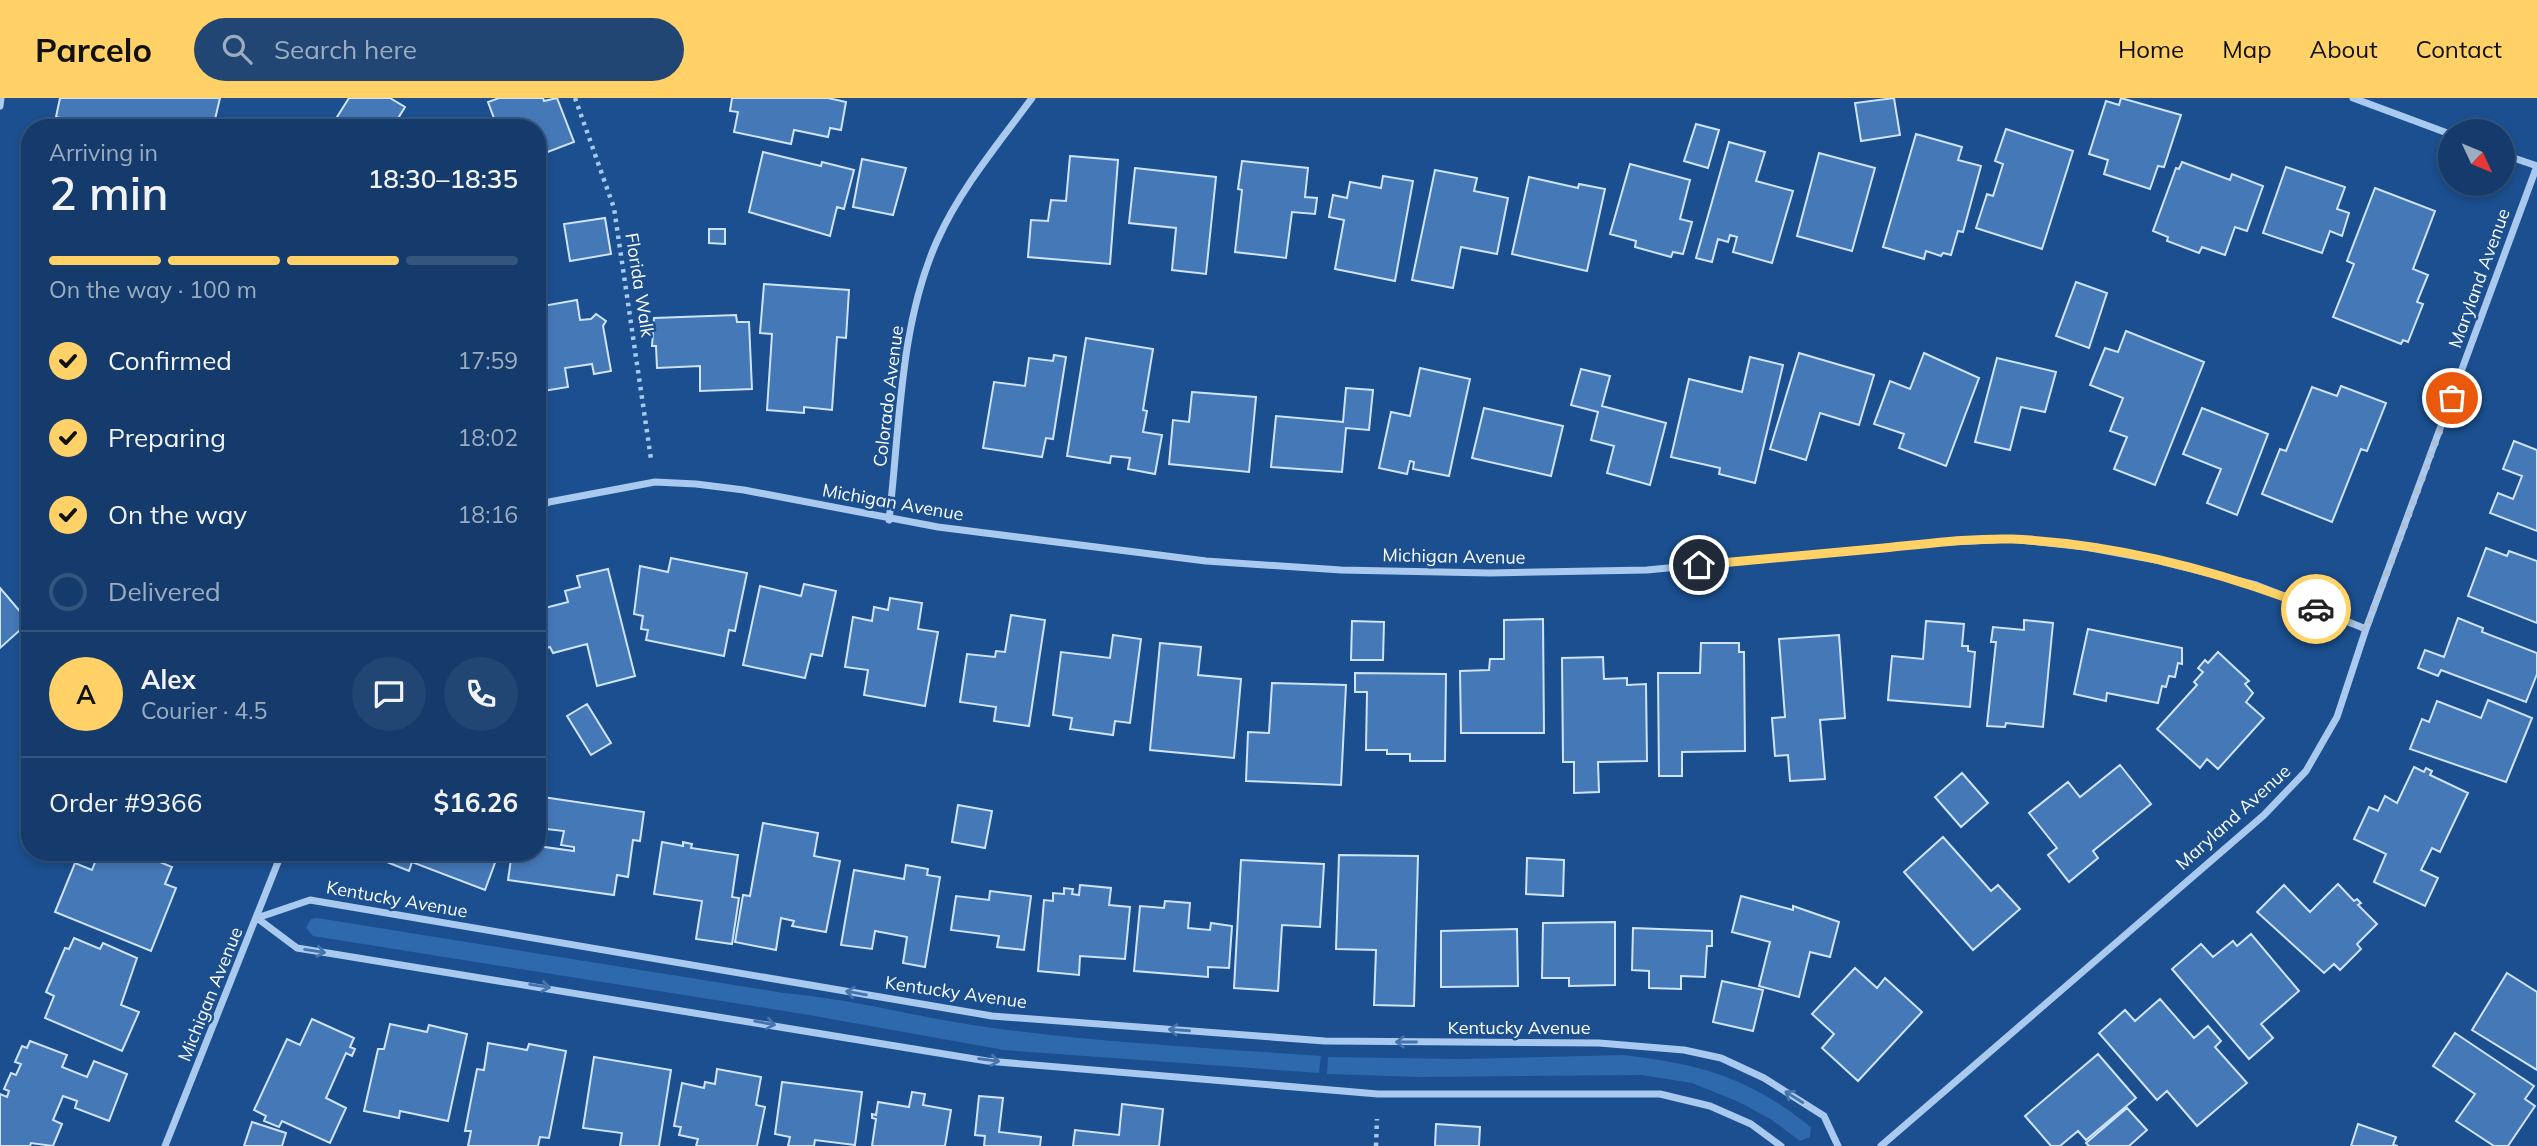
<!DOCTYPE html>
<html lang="en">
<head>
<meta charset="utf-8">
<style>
  :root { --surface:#143b6b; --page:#214673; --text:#f1f3f6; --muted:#9dadc1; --line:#33557e; --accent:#ffd166 }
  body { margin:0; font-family:Mulish,sans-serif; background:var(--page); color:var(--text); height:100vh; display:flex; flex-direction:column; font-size:26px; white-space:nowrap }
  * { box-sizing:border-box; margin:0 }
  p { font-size:23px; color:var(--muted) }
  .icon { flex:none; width:38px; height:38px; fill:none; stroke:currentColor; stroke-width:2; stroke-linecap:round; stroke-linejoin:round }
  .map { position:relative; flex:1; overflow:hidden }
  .sheet { position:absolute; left:21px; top:21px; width:525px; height:742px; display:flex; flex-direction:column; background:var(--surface); border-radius:28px; box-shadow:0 4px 10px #0003,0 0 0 2px var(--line) }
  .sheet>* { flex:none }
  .needle { width:46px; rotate:134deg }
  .controls { position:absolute; left:2438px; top:21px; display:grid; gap:14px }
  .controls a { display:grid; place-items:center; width:77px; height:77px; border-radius:50%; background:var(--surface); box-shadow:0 4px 10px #0003,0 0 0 2px var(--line); font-size:35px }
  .pin { position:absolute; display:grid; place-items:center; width:60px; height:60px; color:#fff; margin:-30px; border:4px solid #fff; border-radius:50%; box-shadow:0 2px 7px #0007 }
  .courier { position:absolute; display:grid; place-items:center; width:70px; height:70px; margin:-35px; border:5px solid #ffd166; border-radius:50%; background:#fff; color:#222; box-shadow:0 2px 9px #0007 }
  .headline em { font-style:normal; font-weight:600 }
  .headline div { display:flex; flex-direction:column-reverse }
  .headline { display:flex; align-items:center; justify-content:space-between; height:119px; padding:0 28px }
  h1 { font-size:46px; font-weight:600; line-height:52px }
  .bar { display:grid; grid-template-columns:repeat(4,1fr); gap:10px 7px; align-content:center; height:84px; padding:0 28px }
  .bar i { height:9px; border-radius:5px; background:var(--line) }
  .bar .active { background:var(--accent) }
  .bar p { grid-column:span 4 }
  .line { display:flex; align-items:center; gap:18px; padding:0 28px; border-top:2px solid var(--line) }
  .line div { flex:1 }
  .round { display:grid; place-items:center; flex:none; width:74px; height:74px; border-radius:37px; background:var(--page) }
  ol { padding:0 28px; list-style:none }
  li { display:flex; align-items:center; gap:21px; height:77px }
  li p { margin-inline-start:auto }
  li .icon { padding:7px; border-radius:50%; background:var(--accent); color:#111; stroke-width:4 }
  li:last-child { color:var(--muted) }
  li i { width:38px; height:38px; border:4px solid var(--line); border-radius:50% }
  header { display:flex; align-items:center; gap:42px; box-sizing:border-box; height:98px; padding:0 35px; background:var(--accent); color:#111 }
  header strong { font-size:33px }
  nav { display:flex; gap:38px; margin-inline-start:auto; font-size:24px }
  .search { width:490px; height:63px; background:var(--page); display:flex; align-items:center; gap:18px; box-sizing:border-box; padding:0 24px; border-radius:38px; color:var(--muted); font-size:26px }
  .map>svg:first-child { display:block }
  .green { fill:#2e69ad }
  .building { fill:#4478b7; stroke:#cfe3fa; stroke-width:2 }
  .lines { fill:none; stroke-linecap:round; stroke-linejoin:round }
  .path { stroke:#a9c9ee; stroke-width:4.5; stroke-dasharray:3.5 5; stroke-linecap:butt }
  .minor { stroke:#a9c9ee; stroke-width:7 }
  .oneway { stroke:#4674ac }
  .done { stroke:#afc1d8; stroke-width:7; stroke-dasharray:0 12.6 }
  .route { stroke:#ffd166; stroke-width:9 }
  .labels { text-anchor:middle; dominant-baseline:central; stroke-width:5; stroke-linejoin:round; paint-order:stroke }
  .street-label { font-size:18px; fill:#fff; stroke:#1b4f8f }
</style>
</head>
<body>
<header>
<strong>Parcelo</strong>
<div class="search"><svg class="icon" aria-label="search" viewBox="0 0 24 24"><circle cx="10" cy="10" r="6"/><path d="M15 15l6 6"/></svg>Search here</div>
<nav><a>Home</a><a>Map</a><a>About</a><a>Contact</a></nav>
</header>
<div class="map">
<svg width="2537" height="1048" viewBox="0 0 2537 1048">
  <rect width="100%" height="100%" fill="#1b4f8f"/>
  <path class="green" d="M317,820L784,895C855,901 923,921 993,930C1102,945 1212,950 1321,958L1319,975L1004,952L809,917L313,838L306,830L311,821Z
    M1623,957C1697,966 1743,977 1803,1023L1811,1029L1810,1039L1800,1043L1772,1022L1739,1004L1692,985L1642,977L1421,979L1327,976L1328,959L1463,961Z"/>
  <path class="building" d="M60,0H220L213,30H104L56,19Z
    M349,0H390L405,9L392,30H330Z
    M499,0H543L544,3L557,0L574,44L537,58V30H478L495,23L488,4Z
    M732,0H828L846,4L841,32L830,30L828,39L794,32L791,46L734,34L738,14L730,13Z
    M1894,0L1900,37L1861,43L1855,5Z
    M2121,0L2181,17L2164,69L2158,68L2150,91L2104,76L2108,62L2089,56L2106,3L2119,7Z
    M1696,26L1719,32L1708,70L1684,63Z
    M2006,31L2073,53L2042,151L1976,130L1987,96L1993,98L2003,66L1995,63Z
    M1916,36L1962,49L1958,62L1981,68L1963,134L1958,133L1951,157L1943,155L1941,158L1926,153L1924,161L1883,149Z
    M1729,44L1765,54L1756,83L1793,93L1772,165L1733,154L1737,139L1730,137L1728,144L1718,141L1712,164L1696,160Z
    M763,54L821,68L822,64L854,72L844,111L837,109L830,138L749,114Z
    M1819,55L1875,70L1852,153L1797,138Z
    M1070,58L1118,62L1110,166L1028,159L1031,122L1048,123L1051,102L1066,103Z
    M862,61L906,70L893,117L853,109Z
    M1242,63L1308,70L1305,99L1317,100L1315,116L1292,114L1286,160L1235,154L1242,92L1238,91Z
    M2182,64L2230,82L2232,76L2263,88L2247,133L2235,129L2225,157L2202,149L2199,155L2167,143L2168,139L2153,133L2176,70L2179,71Z
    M1630,66L1690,82L1680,121L1692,124L1683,156L1673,154L1671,159L1635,149L1636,143L1610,136Z
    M2286,69L2345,89L2337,111L2349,115L2342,138L2330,133L2322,155L2263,135Z
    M1135,70L1216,79L1206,176L1172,172L1176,130L1129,125Z
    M1435,72L1477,80L1474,93L1508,100L1497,156L1461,149L1453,190L1412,182Z
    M1383,78L1413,83L1395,183L1335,171L1344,122L1329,119L1333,97L1347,100L1350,84L1381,90Z
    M1529,79L1578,90L1579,86L1605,91L1587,173L1512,156Z
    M2375,90L2435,113L2413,171L2428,177L2417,204L2423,206L2408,244L2403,242L2401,246L2333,219L2354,166L2347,163Z
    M605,120L611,156L570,163L564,126Z
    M709,131H725V146L709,145Z
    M2076,184L2107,195L2089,250L2056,238Z
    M764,186L849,192L846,240L837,239L832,312L804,309V315L767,312L772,236L760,235Z
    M577,202L580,222L591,221L596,216L606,223L603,228L611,273L594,276L592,266L565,270L568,289L537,294V209Z
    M736,217L737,224H749L752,291L700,293V268L657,270L656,248H652L654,220Z
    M2126,233L2204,264L2155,387L2114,371L2127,339L2110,333L2123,300L2090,287L2105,250L2118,254Z
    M1086,240L1153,251L1143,312L1147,313L1143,334L1162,337L1155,376L1128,371L1130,360L1111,358L1110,365L1067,358Z
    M1799,255L1874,277L1859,327L1820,315L1806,362L1770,351Z
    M1924,255L1979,280L1946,368L1899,350L1904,336L1874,326L1890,283L1910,291Z
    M1054,257L1066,259L1053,341L1046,340L1042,359L983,350L994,284L1025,288L1029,260L1053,263Z
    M1750,259L1783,267L1755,385L1719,376L1720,370L1671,359L1689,281L1742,294Z
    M1997,260L2056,274L2045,314L2021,309L2010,352L1975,344Z
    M1420,270L1470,281L1449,378L1413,371L1414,364L1410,363L1407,376L1379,370L1391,314L1410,318Z
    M1581,271L1610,278L1602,308L1666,325L1650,387L1607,375L1614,348L1591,342L1598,314L1571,307Z
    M2341,288L2386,305L2367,353L2361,351L2332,424L2262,396L2280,351L2286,353L2312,289L2337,298Z
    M1346,290L1373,292L1369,332L1346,330L1342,374L1271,369L1276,318L1343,324Z
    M1192,294L1256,299L1249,374L1169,366L1173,322L1189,324Z
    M1484,310L1563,328L1551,378L1472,360Z
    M2202,310L2268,336L2237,417L2207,405L2221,371L2183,356Z
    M2514,343L2537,352V433L2490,415L2498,395L2513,401L2522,378L2503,371Z
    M2486,450L2507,458L2509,453L2537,463V525L2468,498Z
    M671,460L747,475L735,533L729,532L724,558L646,542L648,532L641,531L643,518L634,516L640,468L668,474Z
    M608,471L635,578L597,588L587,546L553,555L550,549L539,552L537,512L568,504L565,493L580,489L577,478Z
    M804,486L836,493L822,558L811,556L805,580L743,567L760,488L801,498Z
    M0,490L29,524L0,550Z
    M890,500L922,505L918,531L938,534L925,608L864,597L868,572L845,569L853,519L872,523L874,509L888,512Z
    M1011,517L1045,522L1029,628L994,623L996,609L960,604L967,556L995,559L996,553L1005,554Z
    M2458,520L2483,530L2482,534L2537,555V576L2526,604L2441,572L2438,578L2418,570L2425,552L2444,559Z
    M1543,521L1544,635H1461L1460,573L1489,572L1490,561H1504V522Z
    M2024,522L2053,525L2043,629L2006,625L2005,629L1987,628L1996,544H1991L1993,529L2024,532Z
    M1352,523L1384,524L1383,562H1351Z
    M1926,523L1964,526L1962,548H1968V553L1975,554L1970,609L1888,602L1892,558L1923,561Z
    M2088,531L2182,550V566L2178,565L2175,579L2169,578L2166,589L2162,588L2158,605L2107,595L2106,603L2074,596Z
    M1113,537L1141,541L1130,625L1115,623L1113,637L1070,631L1072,620L1053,617L1061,554L1110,560Z
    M1839,537L1845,620L1820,622L1825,681L1790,683L1788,657L1775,658L1772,620L1785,619L1779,541Z
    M1160,545L1201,549L1198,577L1241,581L1234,660L1150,652Z
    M1701,545H1739V554H1744L1745,653L1682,654V678H1659L1658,575H1700Z
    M2218,554L2249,583L2245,586L2253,595L2246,604L2264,620L2218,671L2207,661L2200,670L2157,631L2197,587L2194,584L2203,574L2198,570L2205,562L2208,565Z
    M1603,559L1604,581L1627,580V587L1646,586L1647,663L1598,664L1599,694L1574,695V664H1563L1562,560Z
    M1355,575L1446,576L1445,663H1410V656H1387V652H1366L1367,594H1355Z
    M1272,585L1346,587L1341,687L1246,683L1248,634L1269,635Z
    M2488,602L2532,620L2506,684L2410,651L2422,621L2429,624L2437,603L2481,620Z
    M587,606L611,645L591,657L567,618Z
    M2120,667L2151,706L2093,753L2098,760L2069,784L2048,757L2057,750L2029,715L2068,684L2080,699Z
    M2414,669L2424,674L2426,670L2432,673L2430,677L2468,695L2440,754L2432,750L2421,772L2438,780L2425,808L2374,784L2386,756L2354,741L2369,709L2378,713L2385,698L2397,705Z
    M1962,675L1988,705L1961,729L1935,699Z
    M543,699L644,714L640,743L633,742L628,779L617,777L614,797L508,782L512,754H537V748L574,753V749L561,747L564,733L538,730L537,711H541Z
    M958,707L992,713L985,750L952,744Z
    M763,725L818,735L814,758L840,763L826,834L792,828L794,823L781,820L776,852L735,844L743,797L750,798Z
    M1943,739L1991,793L1998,787L2020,811L1973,852L1904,774Z
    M662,744L683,748V744L692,746L691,750L738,757L732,799L739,800L732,846L696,841L702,803L654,796Z
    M99,754H136L172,769L165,786L176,790L151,853L55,814L75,765L92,772Z
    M362,754H499L485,792L412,764L409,773Z
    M1339,757L1418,758L1414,908L1374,907L1376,852L1336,851Z
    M1527,760L1564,762L1563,798L1526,796Z
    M1241,762L1324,766L1320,829L1282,827L1278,893L1234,890Z
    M906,767L928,771L927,777L940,779L925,869L903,865L907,839L875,833L872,851L841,847L854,772L904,781Z
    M2338,786L2354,803L2357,801L2361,805L2358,807L2377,826L2357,846L2361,851L2340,872L2334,866L2324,875L2257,814L2284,787L2310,814Z
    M1080,787L1111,790L1109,807L1130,809L1125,861L1080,858L1079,877L1038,873L1044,802L1053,803V795L1064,796V790L1073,791L1072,796L1079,797Z
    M990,793L1031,798L1024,852L997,849L999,838L951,832L956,798L989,802Z
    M1741,798L1793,812V808L1839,824L1830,859L1810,854L1799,899L1759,888L1770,844L1732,834Z
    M1165,803L1190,805L1188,830L1210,832L1211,825L1232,828L1229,870L1208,869V879L1134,873L1140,808L1164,810Z
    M1615,824V887L1569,888V880H1542L1543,825Z
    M1633,830L1712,833V848H1707L1705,879L1681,878V891L1649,890V873L1632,872Z
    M1517,831L1518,888L1441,889V833Z
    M2251,836L2299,893L2261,926L2273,940L2249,961L2172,871L2201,846L2213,859L2233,843L2237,848Z
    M74,840L100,851L103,845L137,860L121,907L139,914L122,953L45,920L54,898L46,894L65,850L69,851Z
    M1855,870L1877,890L1885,880L1922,914L1858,983L1822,950L1834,936L1812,916Z
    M2507,875L2537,894V972L2472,932Z
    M1722,883L1763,892L1753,933L1713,924Z
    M2160,901L2194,940L2208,928L2221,943L2215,949L2247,985L2197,1028L2167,993L2157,1002L2099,935L2125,912L2135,923Z
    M312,921L354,940L350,949L355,951L352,958L346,955L326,1000L346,1010L330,1045L282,1023L279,1029L264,1023L266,1018L254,1012L287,941L300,947Z
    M390,926L427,934L429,927L467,936L448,1023L400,1013L399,1020L364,1013L378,951H384Z
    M2455,935L2534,988L2525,1001L2535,1008L2508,1048H2494L2456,1023L2475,996L2433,968Z
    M30,943L67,957L62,969L87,979L94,963L127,976L109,1023L75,1010L77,1003L63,998L53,1022L62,1026L53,1048L31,1045L30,1048H0V996L7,999L9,993L4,991L11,975L16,977L21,966L15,964L22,948L27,950Z
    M488,945L527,952L529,946L566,953L549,1040L540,1039L538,1048H468L471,1033H465L477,971L484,972Z
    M2098,956L2136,1000L2086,1042L2078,1033L2060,1048H2051L2025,1018Z
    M594,959L671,972L659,1048H620L622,1035L583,1030Z
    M717,971L761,979L756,1007L765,1009L757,1048H696L698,1041L679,1037L681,1029L674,1028L682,985L704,990L705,984L715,986Z
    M782,984L862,994L855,1047L815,1042L814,1048H788L790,1039L775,1036Z
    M912,994L925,996L923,1007L951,1012L945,1048H872L876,1021L872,1020V1016L876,1017L878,1004L909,1009Z
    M979,998L1003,1000L999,1034L1041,1039L1040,1048H984L985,1038L975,1037Z
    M1122,1006L1163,1011L1159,1048H1073L1075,1032L1119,1037Z
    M2127,1010L2147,1032L2129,1048H2089L2086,1045Z
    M252,1024L286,1035L282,1048H244Z
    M1436,1026L1480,1029L1479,1048H1435Z
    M2358,1026L2396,1039L2393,1047L2398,1048H2351Z"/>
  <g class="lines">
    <path class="path" d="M575,0L614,110L651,361
      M1376,1048L1377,1021"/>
    <path class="minor" d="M2353,0L2450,36
      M0,8L1,0
      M537,410L549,404L655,384L696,386L744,392L938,429L1206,463L1341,472L1490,475L1647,472L1931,445L2010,441L2085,449L2156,462L2256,487L2366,531
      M889,422C900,330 899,228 937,143C960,91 999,45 1032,0
      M257,820L310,802L992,918L1325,943L1599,945L1684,952L1721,960L1764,980L1824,1018L1838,1048
      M257,820L297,850L987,963L1378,996H1660L1710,1008L1751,1026L1781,1048
      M165,1048L282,754
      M1881,1048L2264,717L2306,673L2337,619L2366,531L2537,68L2502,56"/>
  </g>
  <defs><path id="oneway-shaft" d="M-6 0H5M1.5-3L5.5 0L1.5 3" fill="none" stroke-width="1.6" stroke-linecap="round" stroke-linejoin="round" transform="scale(1.75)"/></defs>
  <g class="oneway">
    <use href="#oneway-shaft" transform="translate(315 853) rotate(9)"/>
    <use href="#oneway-shaft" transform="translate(540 888) rotate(9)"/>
    <use href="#oneway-shaft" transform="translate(856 895) rotate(-170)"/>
    <use href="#oneway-shaft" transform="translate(765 925) rotate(10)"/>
    <use href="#oneway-shaft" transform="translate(1179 932) rotate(-176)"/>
    <use href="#oneway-shaft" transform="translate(1406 944) rotate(-180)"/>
    <use href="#oneway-shaft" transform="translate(989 962) rotate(7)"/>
    <use href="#oneway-shaft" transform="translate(1794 999) rotate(-148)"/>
  </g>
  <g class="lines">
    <path class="done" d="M2316,511L2366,531L2452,300"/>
    <path class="route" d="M1699,467C1761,461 1822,456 1884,450C1926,446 1970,440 2012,441C2115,446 2220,473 2316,511"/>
  </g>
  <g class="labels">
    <g class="street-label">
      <text transform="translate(2479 180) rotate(-70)">Maryland Avenue</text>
      <text transform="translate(640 187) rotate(81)">Florida Walk</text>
      <text transform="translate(888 298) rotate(-83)">Colorado Avenue</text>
      <text transform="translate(893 404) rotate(10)">Michigan Avenue</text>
      <text transform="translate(1454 458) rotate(1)">Michigan Avenue</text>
      <text transform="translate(2233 719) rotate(-42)">Maryland Avenue</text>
      <text transform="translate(397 801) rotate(10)">Kentucky Avenue</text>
      <text transform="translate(956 894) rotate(8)">Kentucky Avenue</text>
      <text transform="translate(210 896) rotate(-68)">Michigan Avenue</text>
      <text x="1519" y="929">Kentucky Avenue</text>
    </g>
  </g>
</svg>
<div class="controls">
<a><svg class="needle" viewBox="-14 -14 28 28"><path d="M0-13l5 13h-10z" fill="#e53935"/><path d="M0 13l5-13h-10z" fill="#9dadc1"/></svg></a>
</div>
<div class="pin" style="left:2452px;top:300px;background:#ea580c"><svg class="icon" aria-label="bag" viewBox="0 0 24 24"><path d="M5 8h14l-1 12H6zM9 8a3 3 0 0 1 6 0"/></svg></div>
<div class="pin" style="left:1699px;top:467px;background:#1f2937"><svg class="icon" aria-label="home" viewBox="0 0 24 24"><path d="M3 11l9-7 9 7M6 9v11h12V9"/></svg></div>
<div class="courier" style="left:2316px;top:511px"><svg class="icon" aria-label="car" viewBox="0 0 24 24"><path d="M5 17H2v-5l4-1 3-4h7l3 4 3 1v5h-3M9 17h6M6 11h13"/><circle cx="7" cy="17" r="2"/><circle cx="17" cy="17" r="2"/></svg></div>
<section class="sheet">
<div class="headline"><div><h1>2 min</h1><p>Arriving in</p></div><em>18:30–18:35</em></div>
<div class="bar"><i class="active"></i><i class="active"></i><i class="active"></i><i></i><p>On the way · 100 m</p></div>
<ol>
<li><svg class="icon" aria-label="check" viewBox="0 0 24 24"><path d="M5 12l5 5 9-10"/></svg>Confirmed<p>17:59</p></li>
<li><svg class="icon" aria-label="check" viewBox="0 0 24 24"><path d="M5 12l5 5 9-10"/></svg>Preparing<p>18:02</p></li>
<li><svg class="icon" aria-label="check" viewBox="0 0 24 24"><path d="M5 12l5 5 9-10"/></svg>On the way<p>18:16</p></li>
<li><i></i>Delivered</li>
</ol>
<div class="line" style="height:126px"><b class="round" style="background:var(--accent);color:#111">A</b><div><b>Alex</b><p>Courier · 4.5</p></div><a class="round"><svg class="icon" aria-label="chat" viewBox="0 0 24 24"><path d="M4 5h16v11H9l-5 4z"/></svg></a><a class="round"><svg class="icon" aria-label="phone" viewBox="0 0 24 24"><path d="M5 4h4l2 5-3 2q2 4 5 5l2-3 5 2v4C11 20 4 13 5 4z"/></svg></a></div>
<div class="line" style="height:91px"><div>Order #9366</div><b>$16.26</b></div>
</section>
</div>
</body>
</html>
